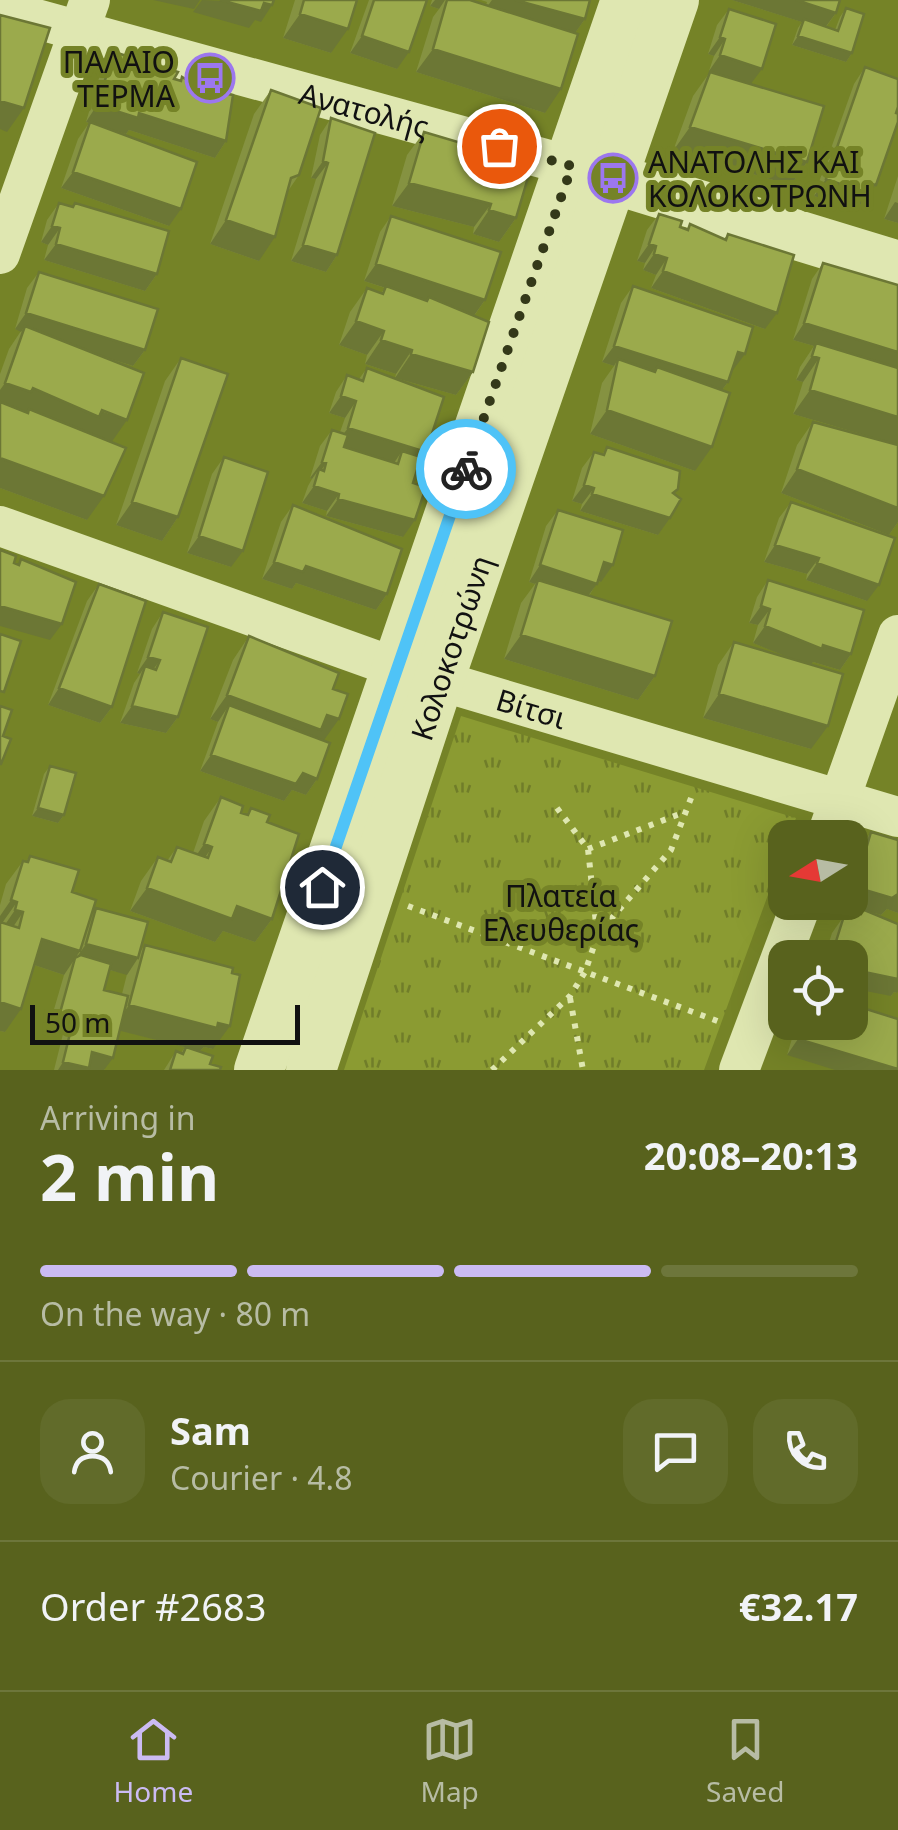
<!DOCTYPE html>
<html lang="en">
<head>
<meta charset="utf-8">
<style>
  :root { --surface:#58621d; --page:#616b2a; --text:#f1f3f6; --muted:#b7bca4; --line:#6d763b; --accent:#cbbbf3 }
  body { margin:0; font-family:"Noto Sans",sans-serif; background:var(--page); color:var(--text); height:100vh; display:flex; flex-direction:column; font-size:38px; white-space:nowrap }
  * { box-sizing:border-box; margin:0 }
  p { font-size:32px; color:var(--muted) }
  .icon { flex:none; width:55px; height:55px; fill:none; stroke:currentColor; stroke-width:2; stroke-linecap:round; stroke-linejoin:round }
  .map { position:relative; height:1070px; overflow:hidden }
  .panel { display:flex; flex-direction:column; background:var(--surface); flex:1 }
  .panel>* { flex:none }
  .needle { width:65px; rotate:259deg }
  .buttons { position:absolute; left:768px; top:820px; display:grid; gap:20px }
  .buttons a { display:grid; place-items:center; width:100px; height:100px; border-radius:20px; background:var(--surface); box-shadow:0 10px 40px #0002; font-size:50px }
  .scale { position:absolute; left:30px; bottom:25px; width:270px; box-sizing:border-box; padding-left:10px; border:5px solid #111; border-top:0; font-size:28px; line-height:35px; white-space:nowrap; color:#111; -webkit-text-stroke:8px #758327; paint-order:stroke }
  .pin { position:absolute; display:grid; place-items:center; width:85px; height:85px; color:#fff; margin:-42px; border:5px solid #fff; border-radius:50%; box-shadow:0 2px 10px #0007 }
  .courier { position:absolute; display:grid; place-items:center; width:100px; height:100px; margin:-50px; border:8px solid #4fc3f7; border-radius:50%; background:#fff; color:#222; box-shadow:0 2px 12px #0007 }
  .summary em { font-style:normal; font-weight:700 }
  .summary div { display:flex; flex-direction:column-reverse }
  .summary { display:flex; align-items:center; justify-content:space-between; height:170px; padding:0 40px }
  h1 { font-size:65px; font-weight:700; line-height:75px }
  .bar { display:grid; grid-template-columns:repeat(4,1fr); gap:15px 10px; align-content:center; height:120px; padding:0 40px }
  .bar i { height:12px; border-radius:8px; background:var(--line) }
  .bar .selected { background:var(--accent) }
  .bar p { grid-column:span 4 }
  .line { display:flex; align-items:center; gap:25px; padding:0 40px; border-top:2px solid var(--line) }
  .line div { flex:1 }
  .round { display:grid; place-items:center; flex:none; width:105px; height:105px; border-radius:30px; background:var(--page) }
  .dock { display:flex; justify-content:space-around; align-items:center; height:140px; border-top:2px solid var(--line); background:var(--surface); font-size:28px; color:var(--muted) }
  .dock a { display:grid; justify-items:center; gap:5px }
  .dock .selected { color:var(--accent) }
  .map>svg:first-child { display:block }
  .grass { fill:url(#grass-tufts) }
  .lines { fill:none; stroke-linecap:round; stroke-linejoin:round }
  .path { stroke:#dfe7b1; stroke-width:6; stroke-dasharray:5 8; stroke-linecap:butt }
  .minor { stroke:#dfe7b1; stroke-width:40 }
  .tertiary { stroke:#dfe7b1; stroke-width:50 }
  .wall { fill:#859241; fill-rule:evenodd }
  .shaded-wall { fill:#6c7735 }
  .building { fill:#9baa4c; stroke:#6c7735; stroke-width:2.5 }
  .done { stroke:#343919; stroke-width:10; stroke-dasharray:0 18 }
  .route { stroke:#4fc3f7; stroke-width:12 }
  .labels { text-anchor:middle; dominant-baseline:central; stroke-width:10; stroke-linejoin:round; paint-order:stroke }
  .poi-label { font-size:30px; fill:#111; stroke:#758327; text-anchor:end }
  .street-label { font-size:30px; fill:#111; stroke:#758327 }
  .park-label { font-size:30px; fill:#111; stroke:#758327 }
</style>
</head>
<body>
<div class="map">
<svg width="898" height="1070" viewBox="0 0 898 1070">
  <defs>
    <pattern id="grass-tufts" width="24" height="20" patternUnits="userSpaceOnUse" patternTransform="scale(2.5)"><rect width="24" height="20" fill="#8b9b32"/><path d="M3 7l-1-3M5 7V3M7 7l1-3M15 17l-1-3M17 17v-4M19 17l1-3" fill="none" stroke="#707d29"/></pattern>
  </defs>
  <rect width="100%" height="100%" fill="#758327"/>
  <path class="grass" d="M461,716L796,818L704,1070H344Z"/>
  <g class="lines">
    <path class="path" d="M557,808L588,849L597,933
      M588,849L685,812
      M408,906L720,1022
      M570,998L583,1070
      M492,1070L570,996L585,972L598,934L671,850L693,793"/>
    <g class="minor">
      <path id="s1" d="M0,9L571,166"/>
      <path d="M0,254L90,0"/>
      <path id="s2" d="M0,526L397,668L898,817"/>
      <path d="M826,838L898,635"/>
      <path d="M739,1070L802,902"/>
    </g>
    <g class="tertiary">
      <path d="M581,169L898,266"/>
      <path d="M259,1070L626,0"/>
      <path id="s3" d="M311,1070L439,680L674,0"/>
    </g>
  </g>
  <path class="wall" d="M295,0H357L331,53L283,38Z
    M369,0H427L397,69L350,53Z
    M432,0H470L486,5L487,2L481,0H590L585,19L575,33L545,113L416,72L433,17L439,9L430,6Z
    M732,0L836,13L826,27L835,30L840,17L846,8L852,53L846,62L792,45L798,28L802,22Z
    M729,9L751,84L807,162L791,185L673,151L693,96L710,72L721,76L709,71L714,56L708,54L717,25Z
    M114,52L174,79L180,80L182,77L192,83L196,78L227,94L226,141L215,158L129,130L126,134L102,127L169,226L61,188L78,139L89,123L86,122L102,68Z
    M865,67L876,185L856,210L814,196L854,84Z
    M271,90L299,175L288,191L259,261L210,244L254,114Z
    M331,118L337,255L326,272L291,261L316,179L311,178L320,135Z
    M424,132L516,218L499,242L473,234L474,227L392,206L407,155Z
    M898,176V223L884,219Z
    M59,203L72,207L75,203L157,274L145,291L44,260L48,245L41,242L47,220Z
    M659,214L680,227L687,229L690,224L724,239L728,234L765,329L651,288L656,275L643,270L645,263L637,261L647,230Z
    M391,216L485,300L474,316L473,372L456,395L395,378L396,374L365,364L367,355L339,345L350,312L367,288L381,293L385,288L364,281L380,232Z
    M823,263L898,285V522L889,535L781,493L797,445L813,422L871,437L793,414L803,382L796,380L800,367L814,346L793,340L812,279Z
    M39,272L145,350L133,366L106,358L112,442L87,520L0,488V374L9,349L21,331L15,329L27,288Z
    M633,286L733,370H732L728,382L722,390L695,471L590,434L602,383L614,366L602,362L621,303Z
    M181,358L178,517L162,541L116,525L165,381Z
    M367,368L426,452L420,462L413,483L403,537L326,516L327,511L302,503L308,486L312,479L310,478L320,446L332,430L340,432L345,418L329,413L336,392L347,375L359,379Z
    M607,447L674,495L658,535L580,511L582,504L572,501L582,468L594,452L602,455Z
    M224,457L231,567L187,553L212,474Z
    M791,502L867,601L806,580L807,574L764,562L779,518Z
    M293,505L387,594L376,610L296,583L292,589L262,579L281,522Z
    M558,510L601,582L598,581L589,596L655,676L638,700L504,659L521,603L535,584L529,582L546,526Z
    M768,580L851,654L840,670L813,662L811,664V749L703,718L718,665L734,642L794,659L753,643L758,625L749,623L757,597Z
    M99,584L112,707L100,723L48,705L87,601Z
    M163,612L178,717L166,733L120,723L134,683L140,674L137,673L152,629Z
    M249,636L333,689L317,779L306,795L292,790L284,801L200,771L218,722L210,719L233,660Z
    M50,766L64,815L58,823L32,816L44,774Z
    M221,797L241,813L246,815L251,808L267,822L272,919L255,942L223,931L215,942L130,911L141,881L158,857L167,861L177,847L193,853L204,821Z
    M871,832L898,840V913L887,909L881,915L865,910L897,993L894,992L891,996L850,958H824L832,933L844,916L848,918L853,912L860,913L862,909L844,904V902H850V881L859,849Z
    M30,856L72,892L91,915L96,908L140,952L145,945L213,1049L204,1047L200,1051L210,1064L220,1070H164L176,1051L181,1053L185,1047L120,1030L104,1070H54L63,1034L48,1030L64,975L34,965L5,1032L0,1031V905L6,884L23,861L26,862ZM109,970L127,974L122,994L104,990Z
    M797,1022H850L787,1055Z"/>
  <path class="shaded-wall" d="M153,0H200L194,9Z
    M202,0L264,3L272,5L261,22L255,20L249,28L193,12Z
    M435,0H445L439,9L430,6Z
    M492,0H515L585,19L573,36L484,11Z
    M732,0H796L836,13L824,29Z
    M300,14L348,29L331,53L283,38Z
    M362,36L409,52L397,69L350,53Z
    M798,36L852,53L846,62L792,45Z
    M720,37L725,39L714,56L708,54Z
    M433,49L561,89L545,113L416,72Z
    M720,55L762,69L750,85L709,71Z
    M0,101L24,108L7,132L0,129Z
    M97,105L139,113L226,141L215,158L129,130L126,134L86,122Z
    M690,127L807,162L791,185L673,151Z
    M323,161L328,163L316,179L311,178Z
    M73,172L181,209L169,226L61,188Z
    M826,179L872,184L876,185L856,210L814,196Z
    M409,183L491,204L474,227L392,206Z
    M895,202L898,203V223L884,219Z
    M489,210L516,218L499,242L473,234Z
    M226,220L275,237L259,261L210,244Z
    M52,226L60,228L48,245L41,242Z
    M56,244L157,274L145,291L44,260Z
    M649,244L656,246L645,263L637,261Z
    M303,245L337,255L326,272L291,261Z
    M654,254L667,258L656,275L643,270Z
    M376,264L485,300L473,317L429,297L426,301L364,281Z
    M663,271L777,313L765,329L651,288Z
    M26,313L145,350L133,366L23,332L25,326L21,332L15,329Z
    M356,321L384,331L367,355L339,345Z
    M804,323L898,352V372L816,343L814,346L793,340Z
    M381,340L412,350L396,374L365,364Z
    M614,346L728,382L716,398L657,367L650,377L618,359L614,366L602,362Z
    M738,352L745,354L733,370L726,368Z
    M411,354L473,372L456,395L395,378Z
    M812,356L819,358L803,382L796,380Z
    M5,383L33,388L127,420L111,443L29,409L25,415L0,410V390Z
    M810,390L898,417V445L793,414Z
    M341,396L356,401L345,418L329,413Z
    M607,410L712,447L695,471L590,434Z
    M348,428L426,452L415,469L402,451L394,463L336,444Z
    M0,458L104,496L87,520L0,488Z
    M322,462L326,463L317,477L319,469L312,479L310,478Z
    M797,469L898,508V522L889,535L781,493Z
    M584,485L594,488L582,504L572,501Z
    M314,486L339,494L327,511L302,503Z
    M592,494L670,518L658,535L580,511Z
    M338,499L415,520L403,537L326,516Z
    M132,502L178,517L162,541L116,525Z
    M199,536L243,551L231,567L187,553Z
    M775,545L819,558L807,574L764,562Z
    M274,562L306,566L387,594L376,610L296,583L292,589L262,579Z
    M604,562L613,565L601,582L592,579Z
    M817,563L879,585L867,601L806,580Z
    M540,565L597,584L585,600L538,580L535,584L529,582Z
    M0,606L62,624L50,640L0,626Z
    M761,606L770,609L758,625L749,623Z
    M765,626L851,654L840,670L813,662L810,666L753,643Z
    M521,635L655,676L638,700L504,659Z
    M148,657L160,660L148,677L145,666L140,674L137,673Z
    M59,688L112,707L100,723L48,705Z
    M719,694L828,726L811,749L703,718Z
    M227,695L327,715L339,719L322,743L229,705L218,722L210,719Z
    M132,706L178,717L166,733L120,723Z
    M211,755L303,773L317,779L306,795L292,790L284,801L200,771Z
    M38,808L64,815L58,823L32,816Z
    M204,844L212,847L196,871L188,868Z
    M855,887L898,894V913L887,909L881,915L844,904L850,902V895Z
    M147,888L237,906L272,919L255,942L223,931L215,942L130,911Z
    M11,900L17,902L0,926V916Z
    M15,910L23,912L7,936L0,932Z
    M42,939L80,951L64,975L25,962Z
    M86,944L138,958L127,975L75,960Z
    M850,969L898,979V991L897,993L894,992L891,996L850,988Z
    M0,1002L21,1009L5,1032L0,1031Z
    M129,1005L218,1023L230,1026L213,1049L204,1047L200,1051L113,1029Z
    M60,1013L74,1017L63,1034L48,1030Z
    M798,1039L898,1069V1070H835L787,1055Z
    M92,1052L113,1058L104,1070H58L63,1062Z"/>
  <path class="building" d="M220,0H274L272,5L264,3L261,11Z
    M304,0H357L348,29L300,14Z
    M374,0H427L409,52L362,36Z
    M447,0H470L578,34L561,89L433,49Z
    M515,0H590L585,19Z
    M796,0H840L836,13Z
    M846,8L864,14L852,53L798,36L804,19L838,31Z
    M729,9L776,24L762,69L720,55L725,39L720,37Z
    M0,15L50,28L24,108L0,101Z
    M114,52L178,72L174,79L181,81L182,77L194,84L196,78L229,87L227,94L233,95L226,141L139,113L138,118L97,105Z
    M865,67L898,79V107L896,113L898,114V122L876,185L872,184L868,194L826,179Z
    M710,72L824,106L807,162L690,127Z
    M271,90L321,108L299,175L291,178L275,237L226,220Z
    M331,118L375,133L337,255L303,245L328,163L323,161Z
    M90,122L197,162L181,209L73,172Z
    M424,132L532,164L516,218L489,210L491,204L409,183Z
    M59,203L73,207L75,203L169,231L157,274L56,244L60,228L52,226Z
    M659,214L682,221L680,227L688,230L690,224L726,240L728,234L794,255L777,313L663,271L667,258L654,254L656,246L649,244Z
    M391,216L501,252L485,300L376,264Z
    M823,263L898,285V352L804,323Z
    M39,272L158,309L145,350L26,313Z
    M386,286L427,301L429,297L489,322L473,372L411,354L412,350L381,340L384,331L356,321L367,288L383,294Z
    M633,286L753,327L745,354L738,352L728,382L614,346Z
    M25,326L144,373L127,420L102,410L99,417L33,388L31,392L5,383Z
    M816,343L898,368V417L810,390L819,358L812,356Z
    M181,358L228,374L178,517L132,502Z
    M618,359L655,372L657,367L730,393L712,447L607,410Z
    M367,368L444,397L426,452L348,428L356,401L341,396L347,375L363,381Z
    M0,402L28,413L29,409L126,448L104,496L0,458Z
    M813,422L898,445V508L797,469Z
    M332,430L348,435L344,447L398,464L402,451L421,457L413,483L426,487L415,520L338,499L339,494L314,486L319,469L324,471L326,463L322,462Z
    M607,447L680,471L678,489L673,493L681,499L670,518L592,494L594,488L584,485L594,452L604,455Z
    M224,457L268,472L243,551L199,536Z
    M791,502L895,538L879,585L817,563L819,558L775,545Z
    M293,505L402,549L387,594L306,566L303,572L274,562Z
    M558,510L623,530L613,565L604,562L597,584L540,565Z
    M0,550L16,556L14,563L19,565L21,559L76,582L62,624L0,606Z
    M538,580L672,621L655,676L521,635Z
    M768,580L864,610L851,654L823,645L822,649L765,626L770,609L761,606Z
    M99,584L146,601L112,707L59,688Z
    M163,612L208,627L178,717L132,706L145,666L156,670L160,660L148,657Z
    M0,634L21,641L4,692L0,691Z
    M249,636L339,673L333,689L348,694L339,719L327,715L321,730L227,695Z
    M734,642L843,674L828,726L719,694Z
    M229,705L330,743L317,779L303,773L296,784L211,755Z
    M0,706L12,710L3,736L11,739L1,764H0Z
    M50,766L76,773L64,815L38,808Z
    M221,797L243,806L241,813L248,815L251,808L270,815L267,822L299,834L272,919L237,906L232,919L147,888L158,857L171,862L177,847L208,858L212,847L204,844Z
    M871,832L898,840V894L892,898L855,887Z
    M30,856L79,870L72,892L96,900L80,951L42,939L21,1009L0,1002V922L19,928L23,912L15,910L17,902L11,900L23,861L28,862Z
    M96,908L148,922L138,958L86,944Z
    M862,909L898,924V979L850,969V958H841L833,951L844,916L851,918L853,912L861,914Z
    M145,945L233,968L232,973L240,975L230,1026L218,1023L217,1028L129,1005Z
    M81,955L111,964L104,990L128,996L113,1058L92,1052L89,1068L63,1062L74,1017L60,1013L75,958Z
    M850,1004L898,1019V1069L798,1039L803,1022H850Z
    M186,1047L213,1056L210,1064L221,1067L220,1070H170L176,1051L183,1054Z"/>
  <g class="lines">
    <path class="done" d="M466,469L572,166L499,146"/>
    <path class="route" d="M322,887L466,469"/>
  </g>
  <defs>
    <g id="bus-ring" transform="scale(2.5)"><circle r="9.5" fill="#758327" stroke="#9c77ef" stroke-width="1.5"/><path d="M-5-6H5V4H4V6H2V4H-2V6H-4V4H-5ZM-3.5-4V0h7V-4ZM-3.5 1.2v1.5H-2V1.2ZM2 1.2v1.5H3.5V1.2Z" fill="#9c77ef"/></g>
  </defs>
  <g fill-rule="evenodd">
    <use href="#bus-ring" x="210" y="78"/>
    <use href="#bus-ring" x="613" y="178"/>
  </g>
  <g class="labels">
    <g class="poi-label">
      <text x="175" y="61">ΠΑΛΑΙΟ<tspan x="175" dy="34">ΤΕΡΜΑ</tspan></text>
      <text x="648" y="161" text-anchor="start">ΑΝΑΤΟΛΗΣ ΚΑΙ<tspan x="648" dy="34">ΚΟΛΟΚΟΤΡΩΝΗ</tspan></text>
    </g>
    <g class="street-label">
      <text stroke="none"><textPath href="#s1" startOffset="378">Ανατολής</textPath></text>
      <text stroke="none"><textPath href="#s3" startOffset="445">Κολοκοτρώνη</textPath></text>
      <text stroke="none"><textPath href="#s2" startOffset="562">Βίτσι</textPath></text>
    </g>
    <g class="park-label">
      <text x="561" y="895">Πλατεία<tspan x="561" dy="34">Ελευθερίας</tspan></text>
    </g>
  </g>
</svg>
<div class="buttons">
<a><svg class="needle" viewBox="-14 -14 28 28"><path d="M0-13l5 13h-10z" fill="#e53935"/><path d="M0 13l5-13h-10z" fill="#b7bca4"/></svg></a>
<a><svg class="icon" aria-label="locate" viewBox="0 0 24 24"><circle cx="12" cy="12" r="6"/><path d="M12 2v4M12 18v4M2 12h4M18 12h4"/></svg></a>
</div>
<div class="scale">50 m</div>
<div class="pin" style="left:499px;top:146px;background:#ea580c"><svg class="icon" aria-label="bag" viewBox="0 0 24 24"><path d="M5 8h14l-1 12H6zM9 8a3 3 0 0 1 6 0"/></svg></div>
<div class="pin" style="left:322px;top:887px;background:#1f2937"><svg class="icon" aria-label="home" viewBox="0 0 24 24"><path d="M3 11l9-7 9 7M6 9v11h12V9"/></svg></div>
<div class="courier" style="left:466px;top:469px"><svg class="icon" aria-label="bike" viewBox="0 0 24 24"><circle cx="6" cy="16" r="4"/><circle cx="18" cy="16" r="4"/><path d="M6 16l4-8h5l3 8M10 8l3 8H6M13 5h3"/></svg></div>
</div>
<section class="panel">
<div class="summary"><div><h1>2 min</h1><p>Arriving in</p></div><em>20:08–20:13</em></div>
<div class="bar"><i class="selected"></i><i class="selected"></i><i class="selected"></i><i></i><p>On the way · 80 m</p></div>
<div class="line" style="height:180px"><a class="round"><svg class="icon" aria-label="person" viewBox="0 0 24 24"><circle cx="12" cy="8" r="4"/><path d="M4 21q1-7 8-7t8 7"/></svg></a><div><b>Sam</b><p>Courier · 4.8</p></div><a class="round"><svg class="icon" aria-label="chat" viewBox="0 0 24 24"><path d="M4 5h16v11H9l-5 4z"/></svg></a><a class="round"><svg class="icon" aria-label="phone" viewBox="0 0 24 24"><path d="M5 4h4l2 5-3 2q2 4 5 5l2-3 5 2v4C11 20 4 13 5 4z"/></svg></a></div>
<div class="line" style="height:130px"><div>Order #2683</div><b>€32.17</b></div>
</section>
<nav class="dock">
<a class="selected"><svg class="icon" aria-label="home" viewBox="0 0 24 24"><path d="M3 11l9-7 9 7M6 9v11h12V9"/></svg>Home</a>
<a><svg class="icon" aria-label="map" viewBox="0 0 24 24"><path d="M3 6l6-2 6 2 6-2v14l-6 2-6-2-6 2zM9 4v14M15 6v14"/></svg>Map</a>
<a><svg class="icon" aria-label="saved" viewBox="0 0 24 24"><path d="M7 4h10v16l-5-4-5 4z"/></svg>Saved</a>
</nav>
</body>
</html>
